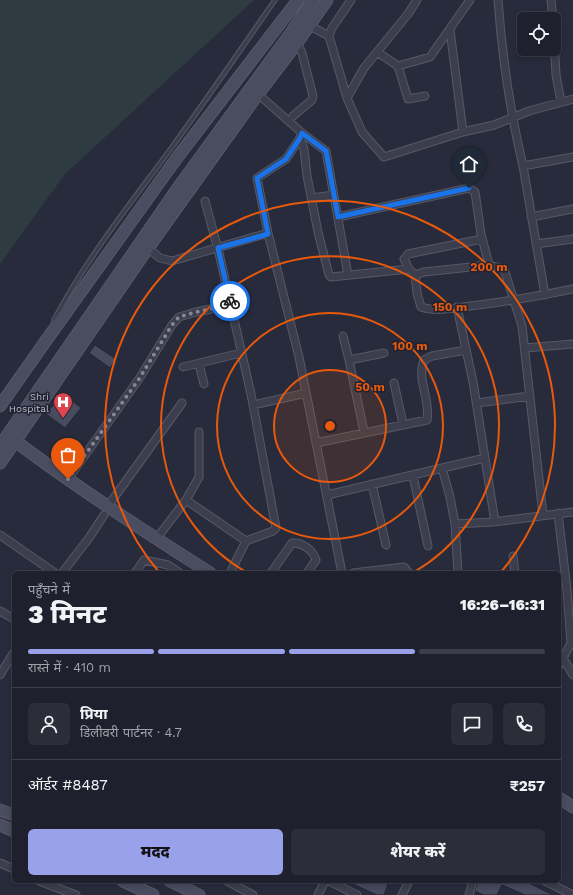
<!DOCTYPE html>
<html lang="hi">
<head>
<meta charset="utf-8">
<style>
  :root { --surface:#1e202d; --page:#2b2d39; --text:#f1f3f6; --muted:#a1a3aa; --line:#3c3e49; --accent:#99a1eb }
  body { margin:0; font-family:"Work Sans","Noto Sans Devanagari",sans-serif; background:var(--page); color:var(--text); height:100vh; display:flex; flex-direction:column; font-size:15px; white-space:nowrap }
  * { box-sizing:border-box; margin:0 }
  p { font-size:13px; color:var(--muted) }
  .icon { flex:none; width:22px; height:22px; fill:none; stroke:currentColor; stroke-width:2; stroke-linecap:round; stroke-linejoin:round }
  .map { position:relative; flex:1; overflow:hidden }
  .side { position:absolute; left:12px; top:571px; width:549px; height:312px; display:flex; flex-direction:column; background:var(--surface); border-radius:6px; box-shadow:0 2px 6px #0003,0 0 0 1px var(--line) }
  .side>* { flex:none }
  .tools { position:absolute; left:517px; top:12px; display:grid; gap:8px }
  .tools a { display:grid; place-items:center; width:44px; height:44px; border-radius:6px; background:var(--surface); box-shadow:0 2px 6px #0003,0 0 0 1px var(--line); font-size:20px }
  .pin { position:absolute; display:grid; place-items:center; width:34px; height:34px; color:#fff; margin:-41px -17px; border-radius:50% 50% 50% 0; rotate:-45deg; box-shadow:0 0 4px #0007 }
  .pin .icon { rotate:45deg }
  .courier { position:absolute; display:grid; place-items:center; width:40px; height:40px; margin:-20px; border:3px solid #1a73e8; border-radius:50%; background:#fff; color:#222; box-shadow:0 1px 5px #0007 }
  .headline em { font-style:normal; font-weight:800 }
  .headline div { display:flex; flex-direction:column-reverse }
  .headline { display:flex; align-items:center; justify-content:space-between; height:68px; padding:0 16px }
  h1 { font-size:26px; font-weight:800; line-height:30px }
  .bar { display:grid; grid-template-columns:repeat(4,1fr); gap:6px 4px; align-content:center; height:48px; padding:0 16px }
  .bar i { height:5px; border-radius:3px; background:var(--line) }
  .bar .current { background:var(--accent) }
  .bar p { grid-column:span 4 }
  .line { display:flex; align-items:center; gap:10px; padding:0 16px; border-top:1px solid var(--line) }
  .line div { flex:1 }
  .round { display:grid; place-items:center; flex:none; width:42px; height:42px; border-radius:6px; background:var(--page) }
  .primary-button { display:flex; gap:8px; margin-top:auto; padding:8px 16px }
  .primary-button a { flex:1; height:46px; border-radius:6px; background:var(--accent); color:#111; font-size:16px; font-weight:800; line-height:46px; text-align:center }
  .primary-button a+a { background:var(--page); color:var(--text) }
  .map>svg:first-child { display:block }
  .green { fill:#2e3b41 }
  .building { fill:#484a5e; stroke:#232534 }
  .lines { fill:none; stroke-linecap:round; stroke-linejoin:round }
  .lane-casing { stroke:#575967; stroke-width:5.5 }
  .street-casing { stroke:#575967; stroke-width:9 }
  .secondary-casing { stroke:#575967; stroke-width:13 }
  .lane { stroke:#3c3e4d; stroke-width:3.5 }
  .street { stroke:#3c3e4d; stroke-width:7 }
  .secondary { stroke:#4a4c5f; stroke-width:11 }
  .done { stroke:#868796; stroke-width:4; stroke-dasharray:0 7.2 }
  .route { stroke:#1a73e8; stroke-width:5 }
  .ring { fill:none; stroke:#e8590c; stroke-width:2 }
  .labels { text-anchor:middle; dominant-baseline:central; stroke-width:3; stroke-linejoin:round; paint-order:stroke }
  .poi-label { font-size:10px; fill:#b8b9c7; stroke:#212332; text-anchor:end }
  .centre { fill:#e8590c; stroke:#212332; stroke-width:2 }
  .ring-label { font-size:12px; text-anchor:middle; font-weight:bold; fill:#e8590c; stroke:#212332; stroke-width:3; stroke-linejoin:round; paint-order:stroke }
</style>
</head>
<body>
<div class="map">
<svg width="573" height="895" viewBox="0 0 573 895">
  <rect width="100%" height="100%" fill="#282b3c"/>
  <path class="green" d="M0,0H254L65,174L0,264Z"/>
  <path class="building" d="M95,345L116,359L110,368L89,353Z
    M63,393L81,408L65,428L46,414Z
    M346,881H389L384,895H377Z
    M478,881H525L553,895H525L502,885L497,895H484L475,891Z"/>
  <g class="lines">
    <g class="lane-casing">
      <path id="lane" d="M54,320C86,259 131,203 172,147C207,99 241,49 275,0"/>
    </g>
    <g class="street-casing">
      <path id="street" d="M498,0C502,56 510,111 523,166
        M551,0L553,19
        M310,26L329,36L347,98L362,132L384,157L463,132L494,125L529,111L573,99
        M450,30L463,132
        M329,36L332,28L351,0
        M554,38L556,75L561,102
        M377,52L398,66L430,57L470,0
        M398,66L408,99L425,96
        M258,94L302,133L326,151L348,275
        M347,98L364,68L408,14L417,0
        M293,116L312,100L313,96L302,53L297,43
        M302,133L300,138L304,149L307,176L318,232L329,275L331,277L409,269
        M300,138L286,159L257,178L268,233L299,357L342,573
        M311,198L334,195
        M205,201L219,253L251,394L276,528L273,531L246,541L230,573
        M338,217L469,188L475,192L481,234L489,265
        M531,217L573,209
        M482,239L408,254L404,259L409,269L415,275L417,293L421,307C436,312 454,308 470,306C505,302 539,296 573,289
        M536,244L573,239
        M148,248L160,258L172,261L268,233
        M415,275L424,272L489,265L504,269L522,326L543,515
        M545,295L523,166L573,157
        M457,307L473,382L495,522
        M343,336L349,360
        M525,348L573,344
        M199,364L204,384
        M183,367L241,353
        M394,383L403,424
        M477,403L530,396
        M253,405L306,393
        M364,432L349,360L384,353
        M316,443L427,420C431,400 416,379 424,360L432,356L466,350
        M442,468L450,497L455,524L458,573
        M413,476L428,546
        M68,479L139,379L172,325L179,317L196,312L231,305
        M372,484L386,545
        M327,495L485,458
        M186,500L246,541
        M108,506L182,403
        M558,513L567,590L571,643L559,666
        M455,524L493,522L573,512
        M0,535L55,573
        M157,538L186,500L199,477V432
        M513,556L515,573
        M62,573L89,538L104,515
        M135,573L144,560L168,565L180,573
        M271,573L292,543C302,542 313,550 316,560L307,573
        M353,573L404,567L409,573
        M0,611L14,619
        M563,658L573,675
        M0,675L14,652
        M0,863L14,869
        M39,881L76,895
        M227,881L253,895
        M329,881L357,895
        M545,881L573,895
        M318,895L325,881
        M402,895L409,881
        M469,895L473,881"/>
    </g>
    <g class="secondary-casing">
      <path id="secondary" d="M0,406L45,342L176,159L298,0
        M10,437C74,486 142,530 210,573
        M0,446L180,185L293,30L313,0
        M0,463L148,248L258,94L297,43L327,0
        M559,798L573,807
        M0,810L14,815
        M0,825L14,831
        M123,881L153,895
        M170,881L199,895"/>
    </g>
    <use href="#lane" class="lane"/>
    <use href="#street" class="street"/>
    <use href="#secondary" class="secondary"/>
  </g>
  <g class="lines">
    <path class="done" d="M68,479L139,379L172,325L179,317L196,312L231,305L230,301"/>
    <path class="route" d="M230,301L218,248L268,234L257,178L286,159L300,138L302,133L326,151L338,217L469,188"/>
  </g>
  <circle cx="330" cy="426" r="56" fill="#e8590c" fill-opacity=".12"/>
  <g class="ring">
    <circle cx="330" cy="426" r="56"/>
    <circle cx="330" cy="426" r="113"/>
    <path d="M246 572A169 169 0 1 1 414 572"/>
    <path d="M159 572A225 225 0 1 1 501 572"/>
  </g>
  <defs>
    <g id="hospital-pin" transform="scale(1)"><path d="M0 17L-7.5 6A9.5 9.5 0 1 1 7.5 6Z" fill="#e0444e" stroke="#212332"/><path d="M-5-5h3v3.5h4V-5h3V5h-3V1.5h-4V5h-3Z" fill="#fff"/></g>
  </defs>
  <g fill-rule="evenodd">
    <use href="#hospital-pin" x="63" y="402"/>
  </g>
  <g class="labels">
    <g class="poi-label">
      <text x="49" y="396">Shri<tspan x="49" dy="12">Hospital</tspan></text>
    </g>
  </g>
  <circle cx="330" cy="426" r="6" class="centre"/>
  <g class="ring-label">
    <text x="489" y="271">200 m</text>
    <text x="450" y="311">150 m</text>
    <text x="410" y="350">100 m</text>
    <text x="370" y="391">50 m</text>
  </g>
</svg>
<div class="tools">
<a><svg class="icon" aria-label="locate" viewBox="0 0 24 24"><circle cx="12" cy="12" r="6"/><path d="M12 2v4M12 18v4M2 12h4M18 12h4"/></svg></a>
</div>
<div class="pin" style="left:68px;top:479px;background:#ea580c"><svg class="icon" aria-label="bag" viewBox="0 0 24 24"><path d="M5 8h14l-1 12H6zM9 8a3 3 0 0 1 6 0"/></svg></div>
<div class="pin" style="left:469px;top:188px;background:#1f2937"><svg class="icon" aria-label="home" viewBox="0 0 24 24"><path d="M3 11l9-7 9 7M6 9v11h12V9"/></svg></div>
<div class="courier" style="left:230px;top:301px"><svg class="icon" aria-label="bike" viewBox="0 0 24 24"><circle cx="6" cy="16" r="4"/><circle cx="18" cy="16" r="4"/><path d="M6 16l4-8h5l3 8M10 8l3 8H6M13 5h3"/></svg></div>
<section class="side">
<div class="headline"><div><h1>3 मिनट</h1><p>पहुँचने में</p></div><em>16:26–16:31</em></div>
<div class="bar"><i class="current"></i><i class="current"></i><i class="current"></i><i></i><p>रास्ते में · 410 m</p></div>
<div class="line" style="height:72px"><a class="round"><svg class="icon" aria-label="person" viewBox="0 0 24 24"><circle cx="12" cy="8" r="4"/><path d="M4 21q1-7 8-7t8 7"/></svg></a><div><b>प्रिया</b><p>डिलीवरी पार्टनर · 4.7</p></div><a class="round"><svg class="icon" aria-label="chat" viewBox="0 0 24 24"><path d="M4 5h16v11H9l-5 4z"/></svg></a><a class="round"><svg class="icon" aria-label="phone" viewBox="0 0 24 24"><path d="M5 4h4l2 5-3 2q2 4 5 5l2-3 5 2v4C11 20 4 13 5 4z"/></svg></a></div>
<div class="line" style="height:52px"><div>ऑर्डर #8487</div><b>₹257</b></div>
<div class="primary-button"><a>मदद</a><a>शेयर करें</a></div>
</section>
</div>
</body>
</html>
